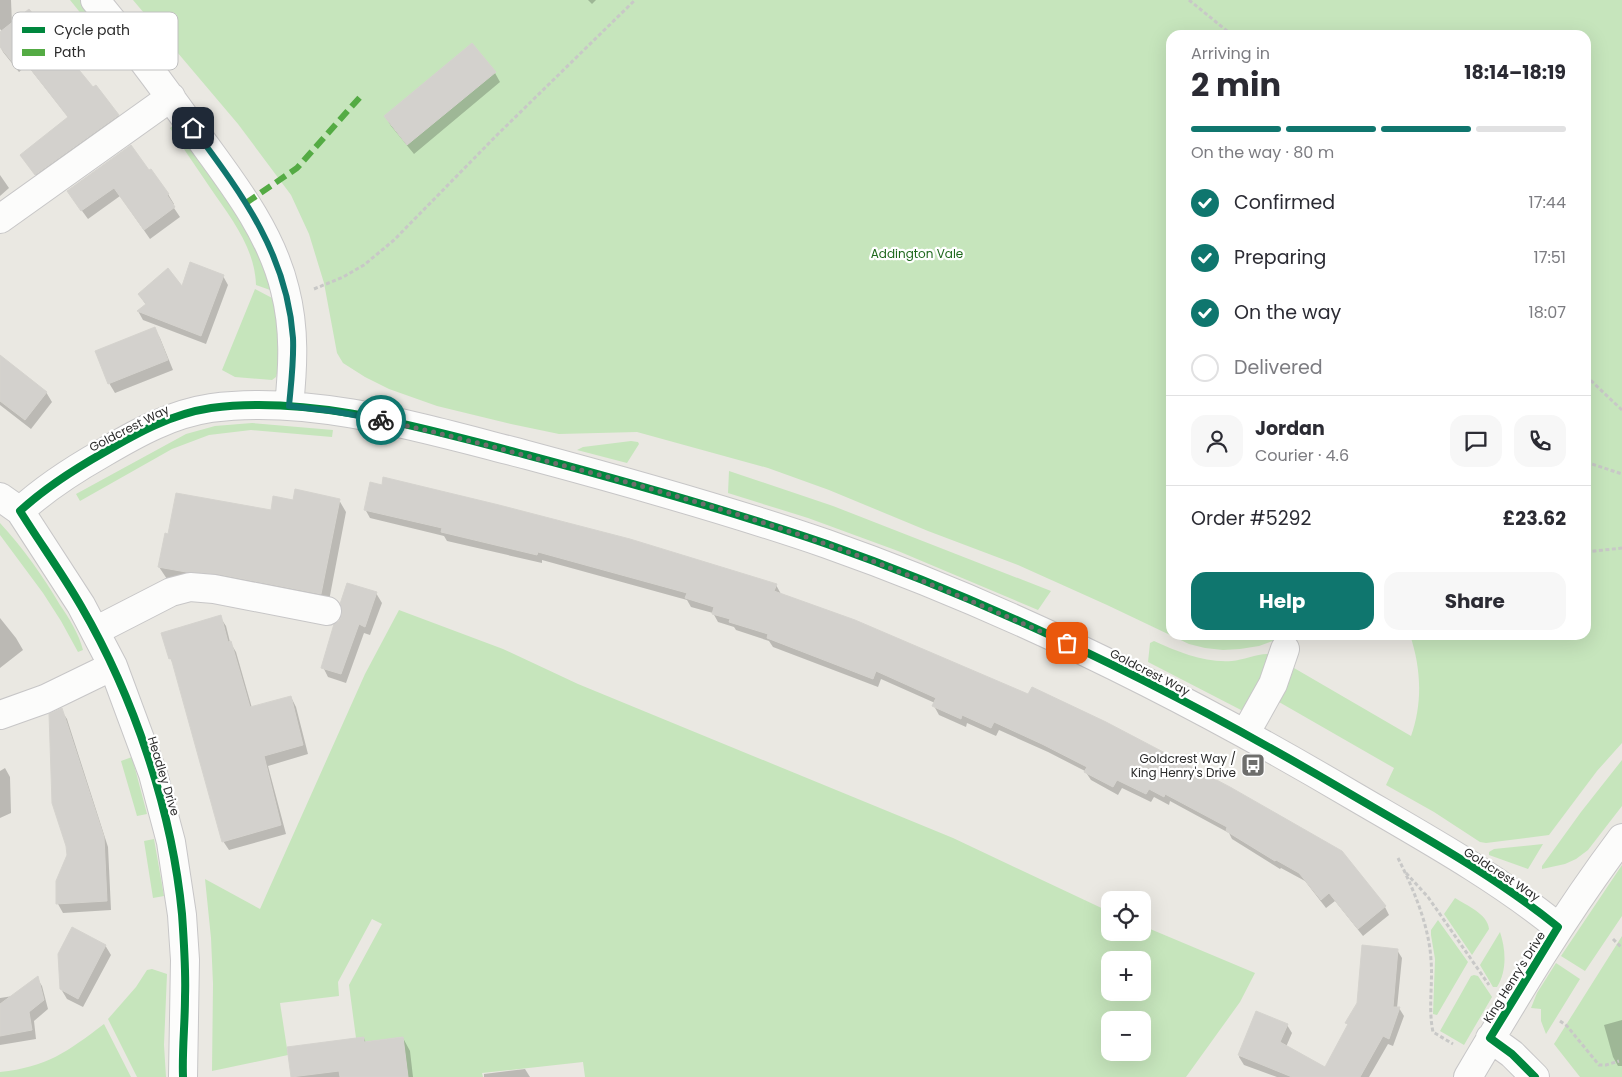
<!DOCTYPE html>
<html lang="en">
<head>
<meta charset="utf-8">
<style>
  :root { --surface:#fff; --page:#f7f7f7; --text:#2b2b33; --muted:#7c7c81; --line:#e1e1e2; --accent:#0f766e }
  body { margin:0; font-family:Poppins,sans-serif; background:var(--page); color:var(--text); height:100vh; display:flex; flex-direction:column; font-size:19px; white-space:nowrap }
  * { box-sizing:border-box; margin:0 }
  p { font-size:16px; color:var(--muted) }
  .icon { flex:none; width:28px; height:28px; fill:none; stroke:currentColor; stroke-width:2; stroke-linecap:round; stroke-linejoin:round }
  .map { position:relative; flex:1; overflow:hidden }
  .details { position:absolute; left:1166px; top:30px; width:425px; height:610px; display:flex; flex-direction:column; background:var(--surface); border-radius:15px; box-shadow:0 5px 20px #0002 }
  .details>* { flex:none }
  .controls { position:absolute; left:1101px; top:891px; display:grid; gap:10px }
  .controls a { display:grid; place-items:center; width:50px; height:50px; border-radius:10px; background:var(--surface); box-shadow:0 5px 20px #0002; font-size:25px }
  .pin { position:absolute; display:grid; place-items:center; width:42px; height:42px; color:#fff; margin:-21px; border-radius:10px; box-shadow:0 2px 8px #0006 }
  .courier { position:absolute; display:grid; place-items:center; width:50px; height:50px; margin:-25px; border:4px solid #0f766e; border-radius:50%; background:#fff; color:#222; box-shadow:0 1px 6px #0007 }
  .overview em { font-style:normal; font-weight:700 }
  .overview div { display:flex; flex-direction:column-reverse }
  .overview { display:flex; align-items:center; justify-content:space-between; height:85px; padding:0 25px }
  h1 { font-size:32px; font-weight:700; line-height:38px }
  .bar { display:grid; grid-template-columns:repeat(4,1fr); gap:8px 5px; align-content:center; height:60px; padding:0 25px }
  .bar i { height:6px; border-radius:4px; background:var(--line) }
  .bar .on { background:var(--accent) }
  .bar p { grid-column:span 4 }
  .line { display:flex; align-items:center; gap:12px; padding:0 25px; border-top:1px solid var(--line) }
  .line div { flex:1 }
  .round { display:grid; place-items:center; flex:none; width:52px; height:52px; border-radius:15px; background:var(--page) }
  ol { padding:0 25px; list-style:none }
  li { display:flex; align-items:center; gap:15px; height:55px }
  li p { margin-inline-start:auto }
  li .icon { padding:5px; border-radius:50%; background:var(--accent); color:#fff; stroke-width:4 }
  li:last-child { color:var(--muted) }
  li i { width:28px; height:28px; border:2px solid var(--line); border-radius:50% }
  .cta { display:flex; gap:10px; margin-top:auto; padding:10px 25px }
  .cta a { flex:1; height:58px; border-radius:15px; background:var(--accent); color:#fff; font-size:20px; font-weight:700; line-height:58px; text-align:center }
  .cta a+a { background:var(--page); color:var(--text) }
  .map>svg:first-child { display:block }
  .green { fill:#c6e5bc; fill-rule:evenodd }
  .shadow { fill:#0003 }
  .building { fill:#d3d1cd; stroke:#d5d3ce }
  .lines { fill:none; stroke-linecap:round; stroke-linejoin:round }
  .minor-casing { stroke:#c7c6c7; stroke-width:30 }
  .path { stroke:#c8c8c7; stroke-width:3; stroke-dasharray:4 2.5; stroke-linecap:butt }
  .minor { stroke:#fcfcfb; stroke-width:28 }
  .quiet { stroke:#54ab44; stroke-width:6; stroke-dasharray:12 6; stroke-linecap:butt }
  .cycleway-casing { stroke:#fff; stroke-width:11 }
  .cycleway { stroke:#00873e; stroke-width:8 }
  .done { stroke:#6e6e6c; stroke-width:5; stroke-dasharray:0 9 }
  .route { stroke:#0f766e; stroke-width:6 }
  .labels { text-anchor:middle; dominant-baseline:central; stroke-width:4.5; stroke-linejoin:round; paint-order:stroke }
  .park-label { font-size:12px; fill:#1f681d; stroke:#fff }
  .street-label { font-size:12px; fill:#2c2c2c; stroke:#fff }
  .poi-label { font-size:12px; fill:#2c2c2c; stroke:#fff; text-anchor:end }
  .key { fill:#fff; stroke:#c0c0c0; stroke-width:1 }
  .key-label { font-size:14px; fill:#2c2c2c }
</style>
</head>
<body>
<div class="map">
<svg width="1622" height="1077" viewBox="0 0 1622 1077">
  <rect width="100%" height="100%" fill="#eae8e2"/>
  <path class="green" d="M70,0H80L105,31L99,36Z
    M133,0H1622V743L1597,771L1549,835L1486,843L1480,842L1434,812L1386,785L1394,768L1279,702L1294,668L1411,736C1423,702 1421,668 1410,635H1586V35H1171V635H1289L1259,646L1240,649L1223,650L1205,648L1189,644L1107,605L1018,565L928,531L829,490L768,468L637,432L559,434L511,424L437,406L389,389L365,377L343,363L337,353L324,283L309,234L291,195L238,124Z
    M177,123L251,233L273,291L256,285C255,248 231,218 211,189C197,168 183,148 170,128Z
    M255,289L274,299L280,316L279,367L276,377L272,380L235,377L222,370Z
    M252,423L333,430L332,437L251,430L209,435L172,449L80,501L76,494L186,434L215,426Z
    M631,441L638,442L639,444L627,463L577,450L583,447Z
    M729,471L833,506L1051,591L1038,610L898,551L808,518L728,493Z
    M0,523C23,548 43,576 60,605C69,618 79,634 83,650L78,652L61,621L43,593L0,535Z
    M399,610L503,649L578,684L953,838L1110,912V932H1142L1143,926L1255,973L1240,1002L1186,1077H585L583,1062L482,1073L483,1077H408L403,1037L364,1042V1037L356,1038L349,985L382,924L372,919L338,982L339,996L280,1003L288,1055L212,1071L213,984L211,938L205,879L260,909L365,674ZM1110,960H1142V992H1110ZM1110,1020H1142V1052H1110Z
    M1154,641C1178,652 1205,663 1232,661C1243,660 1259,653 1269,654L1266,670L1244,710H1241L1148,662L1150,643Z
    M132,757L147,814L137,816L121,761Z
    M1622,760V806L1588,850L1576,859L1565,864L1542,869V866L1581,812Z
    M154,839L164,896L153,898L144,841Z
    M1543,844L1528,869L1489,855V852L1494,849Z
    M1622,865V916L1585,971L1561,956Z
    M1455,898C1466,905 1488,914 1489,929L1472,955L1444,914Z
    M1438,920L1468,962L1437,1015L1433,1014L1435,959L1431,935V930Z
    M1500,932C1506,950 1507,971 1497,987H1493L1480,965Z
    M1622,936V1077H1580L1554,1044Z
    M1556,963L1580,979L1546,1034L1541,1021V1009L1531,1008L1537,993Z
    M152,969L167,974L164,1045L166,1077H137L108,1019L136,987L147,970Z
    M1474,975L1478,976L1492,997L1464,1045L1440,1031L1471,976Z
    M104,1024L131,1077H0V1072C47,1067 67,1052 104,1024Z"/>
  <path class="shadow" d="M0,0H11L12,24L92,89L118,115L123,124L41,182L21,156L69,118L27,65L19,72L3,52L0,46V42L6,37L0,29Z
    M588,0H596L592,4Z
    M472,45L495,73L500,82L414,154L391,126L385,116Z
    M149,172L168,194L174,204L172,205L180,217L150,239L120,196L88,219L74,200Z
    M0,175L9,188L0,196Z
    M223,276L228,285L206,344L143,320L138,311L146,305L139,294L182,288Z
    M155,329L160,338L173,370L115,393L109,383Z
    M0,356L46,392L52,402L31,429L0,405Z
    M339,500L346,512L328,606L167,579L159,567L294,501Z
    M365,509L776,585L781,594L1385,907L1389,915L1363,936L1335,901L1326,908L1305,881L1281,868L1280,869L1232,839L1229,833L1170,801L1169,805L1154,797L1151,802L1122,788L1118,795L1091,780L1085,771L1048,752L999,730L996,736L967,723L966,727L939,715L934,706L935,703L881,679L878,687L773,647L769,641L736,630L734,627L718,622L713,613L691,607L687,600L542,560V563L447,541L444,536L370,518Z
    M376,593L382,603L370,635L364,633L346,683L328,677L323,667L343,615Z
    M220,617L226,626L230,642L236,652L252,708L291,697L296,707L308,754L268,766L286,834L229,850L223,841L175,667L170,658Z
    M0,618L16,638L23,650L0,668Z
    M61,710L67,719L108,847L111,910L63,913L58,904L57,881L68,855Z
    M5,768L10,777L11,813L0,818V771Z
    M105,945L111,955L83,1007L67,999L61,989Z
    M1397,950L1402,958L1397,1008H1399L1404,1016L1393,1046L1388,1044L1369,1077H1277L1244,1065L1239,1057L1257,1013L1287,1025L1292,1033L1286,1047L1325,1068L1349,1026L1347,1023Z
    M37,978L42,986L48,1009L34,1021L36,1039L0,1045V998L13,996Z
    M1622,1020V1066H1618L1613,1057L1604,1025Z
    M364,1038L366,1043L403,1038L410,1051L413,1077H292L288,1048Z
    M525,1069L530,1077H484V1074Z"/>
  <path class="building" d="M29,9L93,87L96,85L119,115L35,175L20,155L68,117L22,58L14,64L0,47V32Z
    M472,43L496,72L407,145L384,116Z
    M131,145L149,170L151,169L169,194L167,195L175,207L144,230L114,188L81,211L67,191Z
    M190,262L224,275L201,336L137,311L146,304L138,294L168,268L182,286Z
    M155,327L168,360L108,384L95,351Z
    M0,355L47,392L25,420L0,401Z
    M383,477L499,505L630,539L777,584L774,591L855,620L1028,694L1032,687L1106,722L1230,787L1342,851L1386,906L1358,929L1329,893L1321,900L1299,873L1276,860L1275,861L1226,831L1227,827L1165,794L1164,797L1149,789L1146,794L1117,780L1113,787L1084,772L1087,767L1042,744L994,722L991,728L962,715L961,719L932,706L936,698L876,671L873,679L767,638L768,634L729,622L730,619L712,614L714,607L685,598L687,593L538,552L537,555L441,532L442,528L364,510L370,482L382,485Z
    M295,489L340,499L321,594L217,574L186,572L158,567L165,533L168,534L176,493L271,510L273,496L293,500Z
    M347,583L377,592L365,627L359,624L341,674L321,668L334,624L339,621L342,614L340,604Z
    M221,615L228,642L231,641L250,707L291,696L303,745L264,756L281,825L222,842L171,658L169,659L161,633Z
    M62,708L104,837L107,901L56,904V881L67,855L66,846L52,803L49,714Z
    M72,927L106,945L78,999L60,989L58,954Z
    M1362,945L1398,949L1393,1007H1400L1389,1039L1383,1036L1360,1077H1292L1238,1055L1256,1011L1288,1024L1280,1042L1325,1067L1348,1024L1345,1023L1357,1003Z
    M38,976L44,1000L29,1012L32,1030L0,1036V1004Z
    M364,1037V1042L403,1037L408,1077H340L339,1071L291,1077L287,1047Z"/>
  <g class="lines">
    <g class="minor-casing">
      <path id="minor" d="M95,0C131,43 164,88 196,133C231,181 271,231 285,290C295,329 293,367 289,406
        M0,219L171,97
        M0,497L20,511L81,605L113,666L153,774L171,842L182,915L185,960L183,1077
        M20,511C45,488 73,470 103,453C137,433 171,414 211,408C313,394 429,430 527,455C628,482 728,510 827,544C1009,608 1186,697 1352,795C1422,836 1495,876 1558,927
        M95,631L171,592L190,587L214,589L327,611
        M0,715L45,699L113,666
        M1245,734L1273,684L1285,649
        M1490,1038L1512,1054L1535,1077
        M1468,1077C1517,994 1564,915 1622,838"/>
    </g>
    <path class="path" d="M1189,0L1232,35
      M314,289L343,277L364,265L394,240L497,135L635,0
      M1586,376L1622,410
      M1586,462L1622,474
      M1586,552L1622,548
      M1398,858C1413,888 1429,925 1431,960C1433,984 1428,1008 1433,1032L1453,1044
      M1406,873L1428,897L1489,985
      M1613,939L1622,948
      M1560,1021L1567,1026L1599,1065H1606L1619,1061"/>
    <use href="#minor" class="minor"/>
    <path class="quiet" d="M246,203L297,168L361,96"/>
    <g class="cycleway-casing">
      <path id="cycleway" d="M183,1077C182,1050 185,1024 185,997C186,970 184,942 182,914C172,810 134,697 81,606C62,573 40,543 20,511C45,488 73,470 103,453C137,433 171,414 211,408C313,394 429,430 527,455C628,482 728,510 827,544C1009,608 1186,697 1352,795C1422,836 1495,876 1558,927L1490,1038L1512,1054L1535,1077"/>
    </g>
    <use href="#cycleway" class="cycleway"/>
  </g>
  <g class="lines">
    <path class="done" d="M381,420C436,432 491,446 546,461C641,485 736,512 829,545C910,574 988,608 1067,643"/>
    <path class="route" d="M193,128C241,193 287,253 293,338C294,361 291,384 289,406L332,411L381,420"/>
  </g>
  <defs>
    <g id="bus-square" transform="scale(1.25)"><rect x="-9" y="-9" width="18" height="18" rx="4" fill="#6e6e6c" stroke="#fff"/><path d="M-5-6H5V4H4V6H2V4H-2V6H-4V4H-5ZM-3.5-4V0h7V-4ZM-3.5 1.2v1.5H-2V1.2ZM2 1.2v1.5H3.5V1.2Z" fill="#fff"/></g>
  </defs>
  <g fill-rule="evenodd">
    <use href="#bus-square" x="1253" y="765"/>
  </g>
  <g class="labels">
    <g class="park-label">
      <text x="917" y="253">Addington Vale</text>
    </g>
    <g class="street-label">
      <text transform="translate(129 428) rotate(-27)">Goldcrest Way</text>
      <text transform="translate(1150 672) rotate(27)">Goldcrest Way</text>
      <text transform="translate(164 776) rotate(73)">Headley Drive</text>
      <text transform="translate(1502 874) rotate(33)">Goldcrest Way</text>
      <text transform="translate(1514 977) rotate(-58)">King Henry's Drive</text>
    </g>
    <g class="poi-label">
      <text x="1236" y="758">Goldcrest Way /<tspan x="1236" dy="14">King Henry's Drive</tspan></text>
    </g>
  </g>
  <rect x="12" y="12" width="166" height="58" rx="8" class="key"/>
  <rect x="22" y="27" width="23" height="6" fill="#00873e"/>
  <rect x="22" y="49" width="23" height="7" fill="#54ab44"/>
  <g class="key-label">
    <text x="54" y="35">Cycle path</text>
    <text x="54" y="57">Path</text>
  </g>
</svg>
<div class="controls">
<a><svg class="icon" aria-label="locate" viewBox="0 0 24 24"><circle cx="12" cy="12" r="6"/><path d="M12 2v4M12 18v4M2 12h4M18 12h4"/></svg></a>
<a>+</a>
<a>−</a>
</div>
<div class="pin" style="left:1067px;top:643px;background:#ea580c"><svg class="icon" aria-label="bag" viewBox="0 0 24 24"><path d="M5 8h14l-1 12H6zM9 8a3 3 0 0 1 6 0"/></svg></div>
<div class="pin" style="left:193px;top:128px;background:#1f2937"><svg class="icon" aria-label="home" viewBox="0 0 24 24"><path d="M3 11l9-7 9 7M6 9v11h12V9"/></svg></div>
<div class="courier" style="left:381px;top:420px"><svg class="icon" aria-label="bike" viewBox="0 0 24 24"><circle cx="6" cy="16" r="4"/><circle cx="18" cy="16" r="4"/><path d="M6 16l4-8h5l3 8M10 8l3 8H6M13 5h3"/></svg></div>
<section class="details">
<div class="overview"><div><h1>2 min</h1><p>Arriving in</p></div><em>18:14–18:19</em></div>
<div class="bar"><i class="on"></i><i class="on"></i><i class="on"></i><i></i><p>On the way · 80 m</p></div>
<ol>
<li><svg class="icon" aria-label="check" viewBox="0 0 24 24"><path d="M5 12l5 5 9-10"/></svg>Confirmed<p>17:44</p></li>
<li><svg class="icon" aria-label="check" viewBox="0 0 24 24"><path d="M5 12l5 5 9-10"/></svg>Preparing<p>17:51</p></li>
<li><svg class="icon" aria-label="check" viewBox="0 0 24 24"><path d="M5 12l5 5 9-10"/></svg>On the way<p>18:07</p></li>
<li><i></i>Delivered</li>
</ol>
<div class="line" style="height:90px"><a class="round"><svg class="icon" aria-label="person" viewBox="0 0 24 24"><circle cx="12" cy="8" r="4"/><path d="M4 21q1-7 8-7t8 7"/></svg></a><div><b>Jordan</b><p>Courier · 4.6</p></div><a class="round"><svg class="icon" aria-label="chat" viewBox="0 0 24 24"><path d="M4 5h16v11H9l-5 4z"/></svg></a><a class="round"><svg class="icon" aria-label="phone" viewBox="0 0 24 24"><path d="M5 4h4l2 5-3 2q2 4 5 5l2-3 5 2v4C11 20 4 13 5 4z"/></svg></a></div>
<div class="line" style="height:65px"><div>Order #5292</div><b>£23.62</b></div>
<div class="cta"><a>Help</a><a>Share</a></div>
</section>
</div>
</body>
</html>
